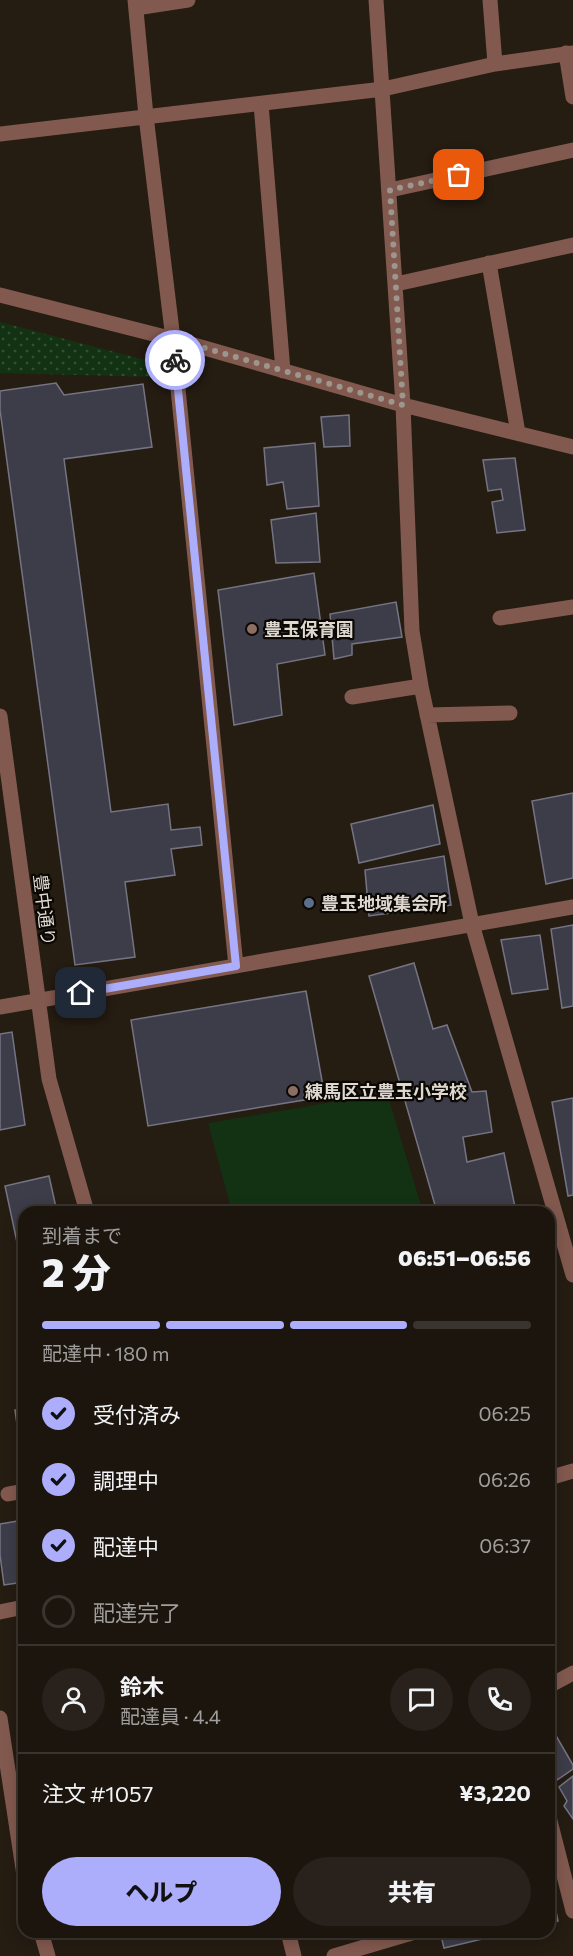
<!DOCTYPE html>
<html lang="ja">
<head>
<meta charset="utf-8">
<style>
  :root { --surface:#1c150e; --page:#29221c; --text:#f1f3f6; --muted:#a09f9e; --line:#3a342e; --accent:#adaefb }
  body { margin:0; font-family:Commissioner,"Noto Sans JP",sans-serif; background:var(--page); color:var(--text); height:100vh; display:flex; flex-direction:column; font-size:22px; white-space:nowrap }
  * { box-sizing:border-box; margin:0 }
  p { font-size:20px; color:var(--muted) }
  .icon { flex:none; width:33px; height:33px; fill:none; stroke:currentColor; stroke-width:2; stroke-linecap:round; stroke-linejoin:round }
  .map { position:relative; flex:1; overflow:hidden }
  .details { position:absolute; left:18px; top:1206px; width:537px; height:732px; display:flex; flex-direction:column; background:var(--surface); border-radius:18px; box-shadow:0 3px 15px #0003,0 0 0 2px var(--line) }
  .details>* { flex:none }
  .pin { position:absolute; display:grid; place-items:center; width:51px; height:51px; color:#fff; margin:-26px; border-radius:12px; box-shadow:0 3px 9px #0006 }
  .courier { position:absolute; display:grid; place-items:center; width:60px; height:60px; margin:-30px; border:4px solid #adaefb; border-radius:50%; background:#fff; color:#222; box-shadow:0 2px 8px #0007 }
  .summary em { font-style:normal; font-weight:800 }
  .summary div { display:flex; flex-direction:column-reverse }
  .summary { display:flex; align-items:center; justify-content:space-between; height:102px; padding:0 24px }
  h1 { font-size:39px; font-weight:800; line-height:45px }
  .bar { display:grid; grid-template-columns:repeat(4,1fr); gap:9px 6px; align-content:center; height:72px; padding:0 24px }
  .bar i { height:8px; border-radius:4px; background:var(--line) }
  .bar .on { background:var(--accent) }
  .bar p { grid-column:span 4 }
  .line { display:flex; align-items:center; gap:15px; padding:0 24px; border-top:2px solid var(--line) }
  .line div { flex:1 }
  .round { display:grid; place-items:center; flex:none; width:63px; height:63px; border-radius:32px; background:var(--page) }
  ol { padding:0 24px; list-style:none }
  li { display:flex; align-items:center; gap:18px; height:66px }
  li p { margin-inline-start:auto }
  li .icon { padding:6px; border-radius:50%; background:var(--accent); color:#111; stroke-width:4 }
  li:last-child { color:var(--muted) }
  li i { width:33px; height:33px; border:3px solid var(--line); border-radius:50% }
  .button { display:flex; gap:12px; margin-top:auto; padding:12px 24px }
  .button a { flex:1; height:69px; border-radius:36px; background:var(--accent); color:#111; font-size:24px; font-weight:800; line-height:69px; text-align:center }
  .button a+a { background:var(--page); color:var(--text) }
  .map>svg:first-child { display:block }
  .green { fill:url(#green-dots) }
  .pitch { fill:#133213 }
  .building { fill:#3d3d4a; stroke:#747483; stroke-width:1.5 }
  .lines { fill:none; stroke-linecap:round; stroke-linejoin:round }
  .minor { stroke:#82594e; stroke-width:15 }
  .done { stroke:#9d968e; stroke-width:6; stroke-dasharray:0 10.8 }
  .route { stroke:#adaefb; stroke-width:8 }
  .education-dot { fill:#8d6e63; stroke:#0b0804; stroke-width:2 }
  .service-dot { fill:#5c6f8a; stroke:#0b0804; stroke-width:2 }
  .labels { text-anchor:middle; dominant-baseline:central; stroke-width:4.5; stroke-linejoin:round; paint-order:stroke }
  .poi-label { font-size:18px; font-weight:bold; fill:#ded8d1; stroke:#0b0804; text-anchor:start }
  .street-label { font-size:18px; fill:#ded8d1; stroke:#0b0804 }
</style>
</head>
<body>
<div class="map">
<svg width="573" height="1956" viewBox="0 0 573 1956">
  <defs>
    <pattern id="green-dots" width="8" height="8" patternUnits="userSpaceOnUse" patternTransform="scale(1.5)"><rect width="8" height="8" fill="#133213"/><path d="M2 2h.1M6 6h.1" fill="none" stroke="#354f34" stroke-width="1.8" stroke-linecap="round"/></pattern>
  </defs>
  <rect width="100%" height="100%" fill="#251c12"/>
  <path class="green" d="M0,322L153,362L156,377L0,373Z"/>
  <path class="pitch" d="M387,1093L423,1212H232L208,1123Z"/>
  <path class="building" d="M56,383L64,395L143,384L152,447L64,459L111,812L168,804L171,830L200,827L202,845L171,849L175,875L125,882L135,957L75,965L0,410V391Z
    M349,415L350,446L324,447L321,417Z
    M315,443L319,506L287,509L283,482L267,485L264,448Z
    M515,458L525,530L497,533L492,502L503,500L501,489L488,491L483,460Z
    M316,513L320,562L276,563L271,520Z
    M314,573L325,655L277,664L282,715L234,725L218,590Z
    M396,602L402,637L352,644V655L334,659L330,614Z
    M573,793V878L546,884L532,801Z
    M433,805L440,844L359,863L351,824Z
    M444,856L451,905L369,916L365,870Z
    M573,925V1006L562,1008L551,929Z
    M540,935L548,989L512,994L501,940Z
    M414,963L433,1029L447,1025L472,1092L486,1091L492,1132L463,1137L467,1162L504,1153L516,1212H437L369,976Z
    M306,991L324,1092L304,1095V1100L148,1126L131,1020Z
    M12,1032L25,1125L0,1130V1034Z
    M573,1098V1195L568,1196L552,1102Z
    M49,1176L57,1212H24V1261H21L5,1186Z
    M549,1367L555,1389L549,1391Z
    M24,1408V1452L21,1453L15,1410Z
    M549,1437L555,1458L549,1459Z
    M24,1520V1582L4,1585L0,1555V1524Z
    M551,1727L573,1765V1769L557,1780L549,1750V1729Z
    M573,1776V1819L564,1806L567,1801L559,1787Z
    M549,1878L558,1921L549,1923Z
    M440,1932H512L444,1948Z"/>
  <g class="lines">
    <path class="minor" d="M135,0L146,116L173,339L236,966
      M376,0L403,405L412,631L421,686L472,924L573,1275
      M490,0L495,64
      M136,8L188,0
      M566,53L573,97
      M261,104L283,371
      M0,134L383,89L495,64L573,53
      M390,190L573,150
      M489,263L518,433
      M396,284L573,245
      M0,295L173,339L403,405L573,447
      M500,618L573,607
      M352,697L421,686
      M427,715L510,713
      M0,716L49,1079L87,1212
      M0,1007L573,907
      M549,1478L573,1471
      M8,1494L24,1491
      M0,1612L24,1607
      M549,1686L573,1673
      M0,1718L24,1875
      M549,1817L573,1911
      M41,1932L48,1956
      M288,1932L294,1956
      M334,1956L415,1932"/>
  </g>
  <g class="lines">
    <path class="done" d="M175,360L173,339L403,405L390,190L459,175"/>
    <path class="route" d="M81,993L236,966L175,360"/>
  </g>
  <g class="education-dot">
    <circle cx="252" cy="629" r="6"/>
    <circle cx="293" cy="1091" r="6"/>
  </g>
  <circle class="service-dot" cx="309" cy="903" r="6"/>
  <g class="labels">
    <g class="poi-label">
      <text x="264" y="629">豊玉保育園</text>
      <text x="321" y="903">豊玉地域集会所</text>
      <text x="305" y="1091">練馬区立豊玉小学校</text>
    </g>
    <g class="street-label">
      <text transform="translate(45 910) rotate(83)">豊中通り</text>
    </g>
  </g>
</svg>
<div class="pin" style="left:459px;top:175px;background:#ea580c"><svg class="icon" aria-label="bag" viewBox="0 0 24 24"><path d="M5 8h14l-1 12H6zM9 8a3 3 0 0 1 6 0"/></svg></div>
<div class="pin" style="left:81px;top:993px;background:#1f2937"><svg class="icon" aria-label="home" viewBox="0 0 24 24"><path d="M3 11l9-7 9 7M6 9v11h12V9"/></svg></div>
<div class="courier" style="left:175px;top:360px"><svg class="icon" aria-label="bike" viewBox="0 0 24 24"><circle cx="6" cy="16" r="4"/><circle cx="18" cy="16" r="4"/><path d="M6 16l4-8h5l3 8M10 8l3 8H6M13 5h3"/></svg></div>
<section class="details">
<div class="summary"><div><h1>2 分</h1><p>到着まで</p></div><em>06:51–06:56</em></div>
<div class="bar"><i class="on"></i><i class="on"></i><i class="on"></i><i></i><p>配達中 · 180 m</p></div>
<ol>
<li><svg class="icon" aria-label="check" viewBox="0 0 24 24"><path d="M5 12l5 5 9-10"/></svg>受付済み<p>06:25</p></li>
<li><svg class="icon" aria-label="check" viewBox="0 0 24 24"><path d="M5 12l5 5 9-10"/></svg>調理中<p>06:26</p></li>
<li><svg class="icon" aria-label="check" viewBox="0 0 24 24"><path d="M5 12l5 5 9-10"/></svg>配達中<p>06:37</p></li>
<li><i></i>配達完了</li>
</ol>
<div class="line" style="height:108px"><a class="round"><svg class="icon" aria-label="person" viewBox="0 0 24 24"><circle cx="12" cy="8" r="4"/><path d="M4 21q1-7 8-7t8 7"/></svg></a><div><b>鈴木</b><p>配達員 · 4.4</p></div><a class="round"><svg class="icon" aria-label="chat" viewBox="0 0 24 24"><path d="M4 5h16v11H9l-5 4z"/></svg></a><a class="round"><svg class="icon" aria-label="phone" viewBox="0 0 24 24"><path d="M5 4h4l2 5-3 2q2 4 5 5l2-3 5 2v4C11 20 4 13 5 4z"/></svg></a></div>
<div class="line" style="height:78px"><div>注文 #1057</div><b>¥3,220</b></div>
<div class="button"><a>ヘルプ</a><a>共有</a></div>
</section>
</div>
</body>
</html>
